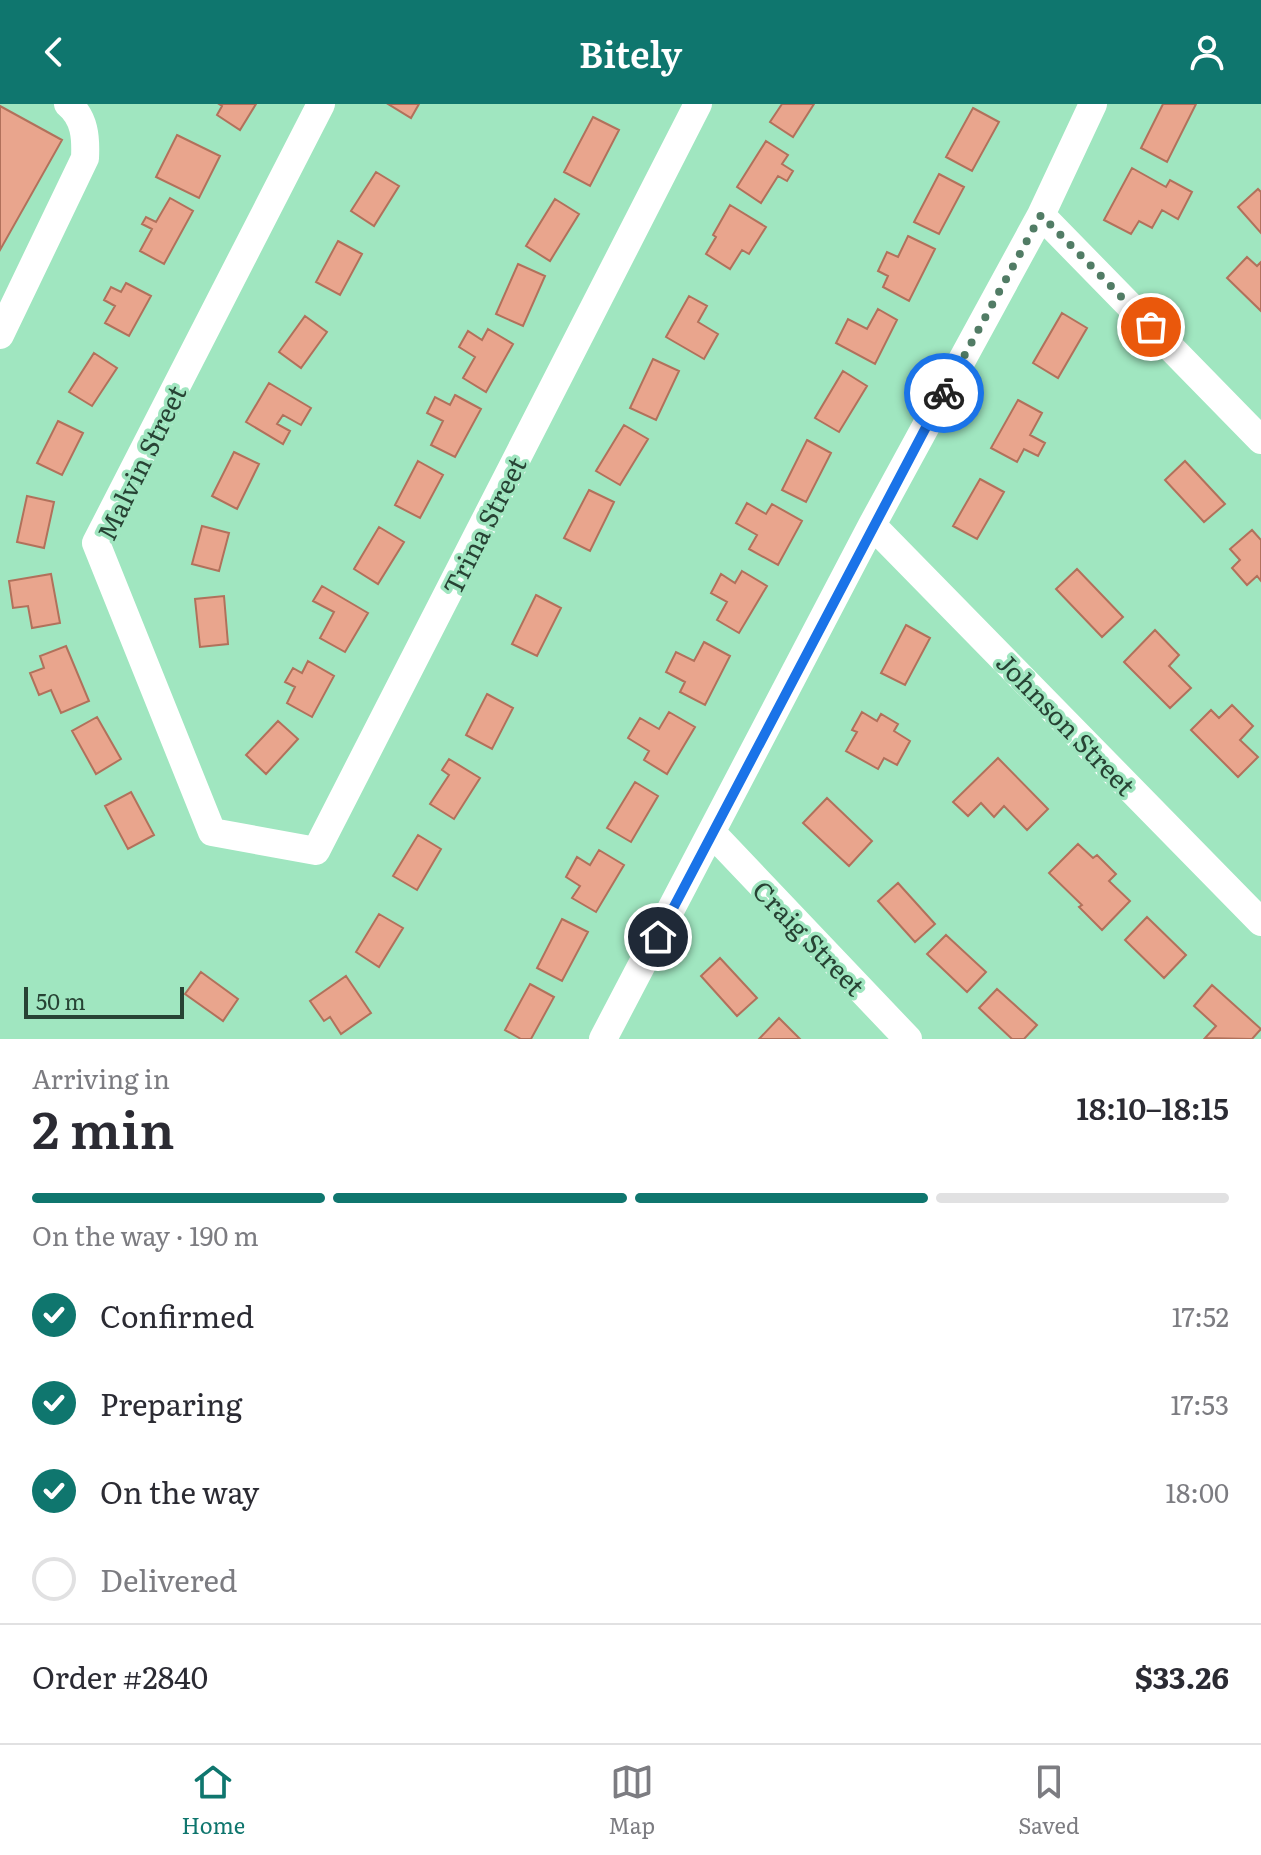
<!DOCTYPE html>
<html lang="en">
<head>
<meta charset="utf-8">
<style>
  :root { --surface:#fff; --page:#f7f7f7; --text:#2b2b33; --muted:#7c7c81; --line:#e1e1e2; --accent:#0f766e }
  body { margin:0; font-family:Literata,serif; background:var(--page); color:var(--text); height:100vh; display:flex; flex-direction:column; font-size:30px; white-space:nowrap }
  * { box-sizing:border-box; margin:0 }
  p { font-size:26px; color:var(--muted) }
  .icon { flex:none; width:44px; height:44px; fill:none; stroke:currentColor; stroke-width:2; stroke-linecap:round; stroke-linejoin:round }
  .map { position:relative; height:935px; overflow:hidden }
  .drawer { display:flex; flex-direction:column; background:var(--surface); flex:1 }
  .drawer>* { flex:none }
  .scale { position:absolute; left:24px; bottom:20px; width:160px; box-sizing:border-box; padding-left:8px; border:4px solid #274334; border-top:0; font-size:22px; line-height:28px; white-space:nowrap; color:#274334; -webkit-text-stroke:6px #a0e6c0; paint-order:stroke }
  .pin { position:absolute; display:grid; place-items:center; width:68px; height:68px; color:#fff; margin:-34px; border:4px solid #fff; border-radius:50%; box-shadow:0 2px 8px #0007 }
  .courier { position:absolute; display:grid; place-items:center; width:80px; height:80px; margin:-40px; border:6px solid #1a73e8; border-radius:50%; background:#fff; color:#222; box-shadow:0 2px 10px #0007 }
  .headline em { font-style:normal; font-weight:600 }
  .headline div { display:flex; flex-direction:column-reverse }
  .headline { display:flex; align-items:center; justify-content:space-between; height:136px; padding:0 32px }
  h1 { font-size:52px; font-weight:600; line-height:60px }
  .bar { display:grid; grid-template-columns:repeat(4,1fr); gap:12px 8px; align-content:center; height:96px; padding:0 32px }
  .bar i { height:10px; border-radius:6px; background:var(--line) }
  .bar .active { background:var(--accent) }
  .bar p { grid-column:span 4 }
  .line { display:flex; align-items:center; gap:20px; padding:0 32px; border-top:2px solid var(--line) }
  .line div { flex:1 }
  ol { padding:0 32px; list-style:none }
  li { display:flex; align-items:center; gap:24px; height:88px }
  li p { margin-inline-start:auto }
  li .icon { padding:8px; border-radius:50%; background:var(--accent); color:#fff; stroke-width:4 }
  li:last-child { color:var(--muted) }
  li i { width:44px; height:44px; border:4px solid var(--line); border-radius:50% }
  header { display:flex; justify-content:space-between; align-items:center; height:104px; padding:0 32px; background:var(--accent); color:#fff; font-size:36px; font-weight:600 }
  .tabs { display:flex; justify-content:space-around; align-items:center; height:112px; border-top:2px solid var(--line); background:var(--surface); font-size:22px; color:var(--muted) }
  .tabs a { display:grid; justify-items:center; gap:4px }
  .tabs .active { color:var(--accent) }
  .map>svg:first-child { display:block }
  .building { fill:#e9a58d; stroke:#b1715b; stroke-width:2 }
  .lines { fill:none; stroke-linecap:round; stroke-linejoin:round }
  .minor { stroke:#fff; stroke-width:28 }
  .done { stroke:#517c65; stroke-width:8; stroke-dasharray:0 14.4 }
  .route { stroke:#1a73e8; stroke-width:10 }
  .labels { text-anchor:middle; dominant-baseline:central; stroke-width:7; stroke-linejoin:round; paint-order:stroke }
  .street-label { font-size:26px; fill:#274334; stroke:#a0e6c0 }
</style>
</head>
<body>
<header><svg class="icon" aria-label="back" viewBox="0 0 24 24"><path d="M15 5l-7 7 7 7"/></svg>Bitely<svg class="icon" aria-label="person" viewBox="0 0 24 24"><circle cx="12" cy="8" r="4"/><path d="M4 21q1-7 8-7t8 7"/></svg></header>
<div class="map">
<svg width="1261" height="935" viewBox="0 0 1261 935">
  <rect width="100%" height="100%" fill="#a0e6c0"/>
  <path class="building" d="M219,0H256L240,26L217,11L222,2Z
    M388,0H419L411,14Z
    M782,0H814L793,33L770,18Z
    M1163,0H1196L1167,58L1141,44Z
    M0,2L62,36L0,146Z
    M973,4L999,18L972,67L946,53Z
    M593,13L619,26L590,82L564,68Z
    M177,31L220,52L199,94L156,73Z
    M766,37L788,51L782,60L793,67L787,77L778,72L761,99L737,83Z
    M1132,64L1166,83L1170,76L1192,88L1178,115L1162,106L1152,124L1139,117L1131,130L1104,116Z
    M376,68L399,82L374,122L351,107Z
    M939,70L964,83L939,130L914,118Z
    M1258,85L1261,88V129L1238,103Z
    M170,94L193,107L164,160L140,147L152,125L142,120L146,113L156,118Z
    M555,95L579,110L550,157L526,142Z
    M730,101L766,123L749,150L742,146L730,165L706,150L716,133L713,131Z
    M908,132L935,145L909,197L883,183L888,172L878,167L887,148L898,153Z
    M338,137L362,150L340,191L316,178Z
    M1247,153L1257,162L1261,158V207L1227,174Z
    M518,160L545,172L523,222L496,210Z
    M126,179L151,192L129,232L105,219L115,202L104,196L111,183L121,188Z
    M689,192L707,202L698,218L718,230L704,255L666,233Z
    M878,205L897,216L875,260L836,239L848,215L867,225Z
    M1062,209L1087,224L1058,274L1033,259Z
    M305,212L327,228L301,264L279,248Z
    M488,225L513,240L486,288L463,274L475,253L459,243L468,227L482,236Z
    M94,249L117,264L92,302L69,288Z
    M653,255L679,267L656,316L630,304Z
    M843,267L867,282L839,328L815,314Z
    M269,279L311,304L301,321L283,311L277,320L290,327L283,340L246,318Z
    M455,291L481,305L455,353L431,341L443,317L427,309L435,293L450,301Z
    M1018,296L1042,309L1030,331L1045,339L1038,352L1024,345L1017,358L991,344Z
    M58,317L83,329L62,371L37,359Z
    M624,321L648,335L620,381L596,367Z
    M807,336L831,349L806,398L782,386Z
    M234,348L259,360L237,405L212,392Z
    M418,357L443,371L420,414L395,401Z
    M1185,357L1225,400L1204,418L1165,376Z
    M980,375L1004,388L977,435L953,422Z
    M589,386L614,398L590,447L564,434Z
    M27,392L54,398L44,444L17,438Z
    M747,399L766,410L772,400L802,417L778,461L749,445L757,431L736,419Z
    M202,422L229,429L219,467L192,460Z
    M379,423L404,438L378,480L354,465Z
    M1252,426L1261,436V477L1257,472L1247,481L1232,464L1240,456L1230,445Z
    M1077,465L1123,513L1102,533L1056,485Z
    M742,467L767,482L739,529L717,516L727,498L711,489L721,470L735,479Z
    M51,470L60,519L32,524L28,502L13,504L9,477Z
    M322,482L368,509L345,548L320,534L334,508L313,497Z
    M536,491L561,504L537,552L512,540Z
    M224,492L228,540L200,543L195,495Z
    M906,521L930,534L905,581L881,569Z
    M1155,526L1179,551L1169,562L1191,584L1170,604L1124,558Z
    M704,538L730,552L705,601L680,588L685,578L666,568L676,548L694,557Z
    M66,542L89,597L61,609L51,586L39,591L30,569L44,564L40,552Z
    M308,557L334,572L312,613L287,599L295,583L285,578L293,564L302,569Z
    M487,590L513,604L492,645L466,631Z
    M1232,601L1253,622L1240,636L1258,653L1238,673L1191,626L1211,606L1219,614Z
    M669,608L695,623L667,670L644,656L649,647L628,634L640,614L659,625Z
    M862,608L877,617L881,610L898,620L894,627L910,637L897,661L884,654L878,665L846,647L857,628L852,626Z
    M97,613L121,655L96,670L72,627Z
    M278,617L298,635L266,670L246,651Z
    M998,654L1048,705L1027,726L1004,702L994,713L981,699L968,712L953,698Z
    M449,655L480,674L454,715L430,700L449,671L442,666Z
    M635,678L658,692L631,738L607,724Z
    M131,688L154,731L128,745L105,702Z
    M827,694L872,737L849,762L803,719Z
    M418,731L441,745L417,786L393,772Z
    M1078,740L1093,754L1097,751L1116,770L1109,777L1130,797L1102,826L1079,803L1082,801L1049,769Z
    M599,746L624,761L596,808L572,794L580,782L566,773L577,753L590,761Z
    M898,779L935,820L915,838L878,797Z
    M379,810L403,824L379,863L356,848Z
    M1147,813L1186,851L1164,874L1125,836Z
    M562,815L588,828L562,877L537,864Z
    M946,831L986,868L967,888L927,850Z
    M720,854L757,894L737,912L701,872Z
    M201,868L238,895L223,917L185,890Z
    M346,872L371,909L341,930L330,913L324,917L310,897Z
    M530,880L554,893L531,935H521L505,926Z
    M1212,881L1261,925L1252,935L1205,934L1216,922L1194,902Z
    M997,885L1037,921L1024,935H1012L979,904Z
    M779,914L800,935H759Z"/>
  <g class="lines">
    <path class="minor" d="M321,0L96,439L212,728L316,747L698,0
      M1041,111L1261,336
      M0,231L85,54C86,34 85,14 68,0
      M872,421L1261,818
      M713,730L908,935
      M603,935L872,421L1041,111L1093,0"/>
  </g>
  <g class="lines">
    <path class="done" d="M944,289L1041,111L1151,223"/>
    <path class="route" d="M658,833L944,289"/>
  </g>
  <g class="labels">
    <g class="street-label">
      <text transform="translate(140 358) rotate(-64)">Malvin Street</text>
      <text transform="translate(483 421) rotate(-63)">Trina Street</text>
      <text transform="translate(1067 619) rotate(46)">Johnson Street</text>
      <text transform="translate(810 833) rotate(46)">Craig Street</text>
    </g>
  </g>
</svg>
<div class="scale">50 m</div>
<div class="pin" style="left:1151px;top:223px;background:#ea580c"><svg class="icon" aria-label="bag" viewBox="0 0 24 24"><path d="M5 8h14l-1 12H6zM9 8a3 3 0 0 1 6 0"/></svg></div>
<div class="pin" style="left:658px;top:833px;background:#1f2937"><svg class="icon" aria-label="home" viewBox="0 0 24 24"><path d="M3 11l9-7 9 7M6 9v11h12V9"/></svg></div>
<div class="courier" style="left:944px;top:289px"><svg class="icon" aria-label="bike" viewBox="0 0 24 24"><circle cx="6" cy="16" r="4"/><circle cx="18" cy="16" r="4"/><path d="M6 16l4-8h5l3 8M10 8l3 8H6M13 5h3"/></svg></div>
</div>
<section class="drawer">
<div class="headline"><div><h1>2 min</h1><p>Arriving in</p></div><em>18:10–18:15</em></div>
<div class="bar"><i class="active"></i><i class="active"></i><i class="active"></i><i></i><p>On the way · 190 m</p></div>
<ol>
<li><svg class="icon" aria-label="check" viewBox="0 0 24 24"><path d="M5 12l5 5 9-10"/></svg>Confirmed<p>17:52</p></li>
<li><svg class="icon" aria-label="check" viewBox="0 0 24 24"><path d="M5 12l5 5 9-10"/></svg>Preparing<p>17:53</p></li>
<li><svg class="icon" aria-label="check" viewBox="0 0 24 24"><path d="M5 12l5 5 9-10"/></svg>On the way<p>18:00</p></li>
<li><i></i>Delivered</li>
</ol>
<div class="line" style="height:104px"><div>Order #2840</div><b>$33.26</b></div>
</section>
<nav class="tabs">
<a class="active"><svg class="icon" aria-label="home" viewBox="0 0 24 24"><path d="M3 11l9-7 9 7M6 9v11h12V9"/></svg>Home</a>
<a><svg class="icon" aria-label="map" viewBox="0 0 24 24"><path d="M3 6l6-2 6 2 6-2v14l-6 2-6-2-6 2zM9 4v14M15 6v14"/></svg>Map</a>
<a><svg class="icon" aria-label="saved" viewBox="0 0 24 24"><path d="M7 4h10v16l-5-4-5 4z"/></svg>Saved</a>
</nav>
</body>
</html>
